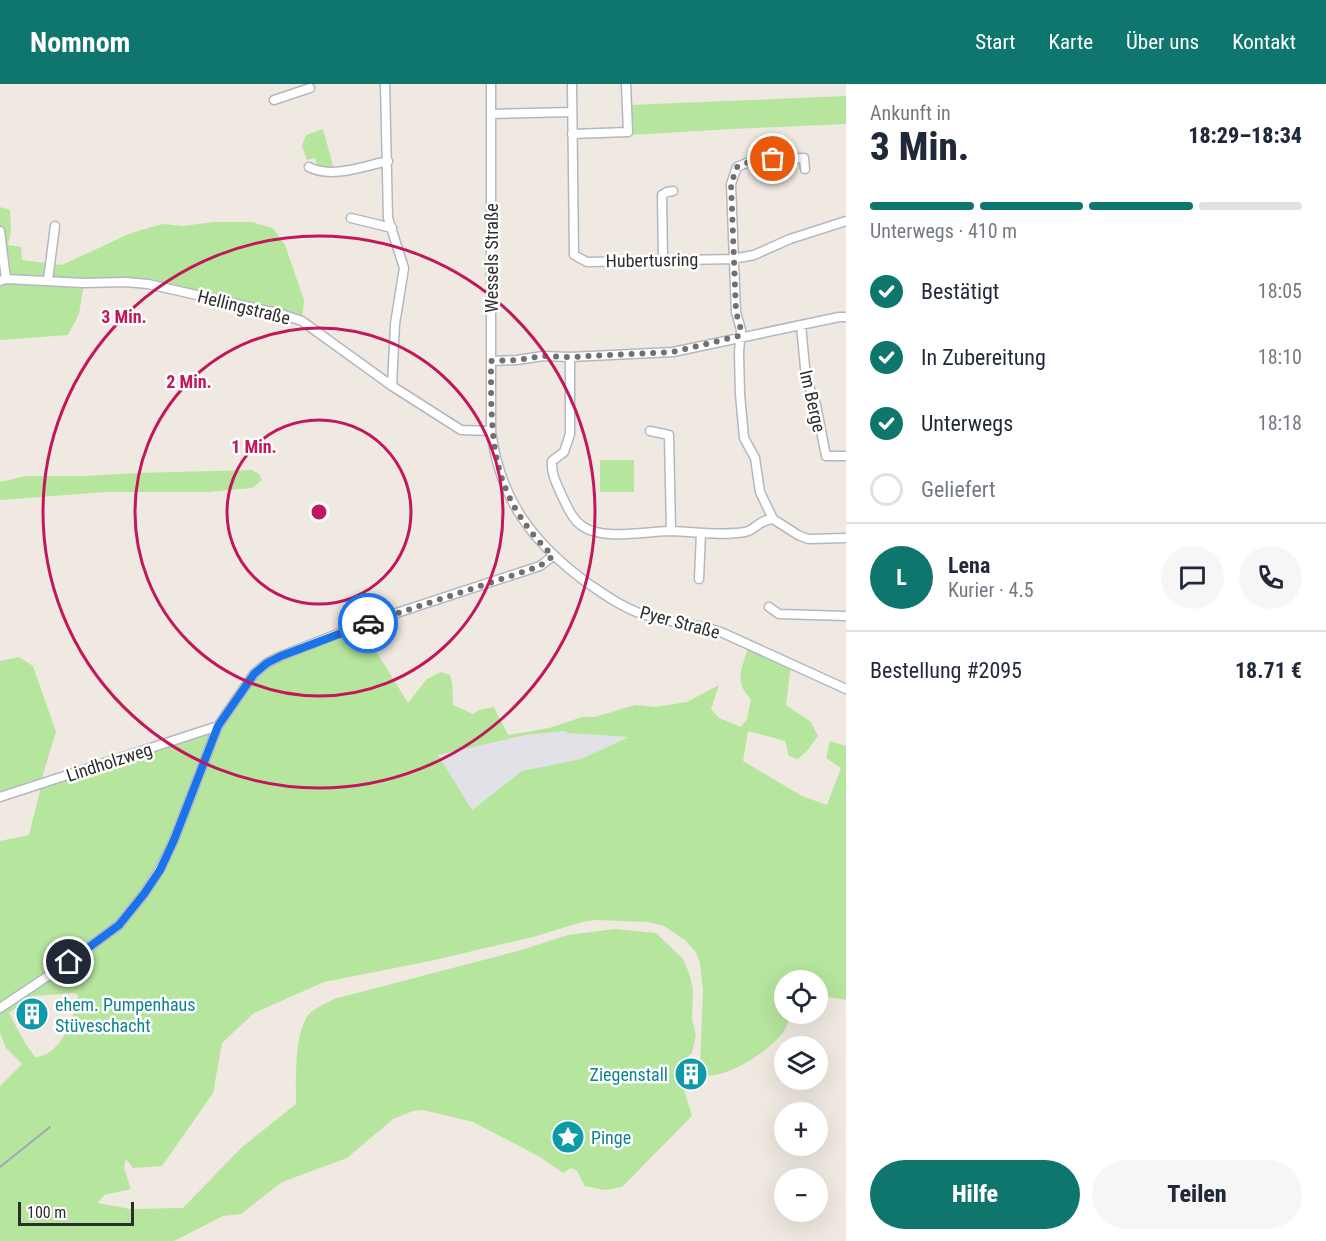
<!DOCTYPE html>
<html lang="de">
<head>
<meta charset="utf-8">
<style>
  :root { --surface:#fff; --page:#f6f6f7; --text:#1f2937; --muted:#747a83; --line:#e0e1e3; --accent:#0f766e }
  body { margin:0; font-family:"Roboto Condensed",sans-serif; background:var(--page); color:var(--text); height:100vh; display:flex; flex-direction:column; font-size:22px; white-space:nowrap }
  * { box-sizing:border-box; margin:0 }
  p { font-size:20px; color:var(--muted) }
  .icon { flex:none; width:33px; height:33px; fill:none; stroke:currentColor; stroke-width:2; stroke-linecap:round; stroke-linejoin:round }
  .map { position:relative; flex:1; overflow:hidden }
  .details { display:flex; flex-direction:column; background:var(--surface); width:480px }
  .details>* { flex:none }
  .fabs { position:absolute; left:774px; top:886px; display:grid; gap:12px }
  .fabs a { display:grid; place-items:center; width:54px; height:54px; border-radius:50%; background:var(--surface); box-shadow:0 6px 24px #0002; font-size:30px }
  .scale { position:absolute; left:18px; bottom:15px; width:116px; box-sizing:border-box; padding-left:6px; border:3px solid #2e2e2e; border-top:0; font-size:16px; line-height:21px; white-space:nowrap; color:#2e2e2e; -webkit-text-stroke:4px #fff; paint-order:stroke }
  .pin { position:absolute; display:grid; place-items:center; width:51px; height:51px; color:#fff; margin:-26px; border:3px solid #fff; border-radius:50%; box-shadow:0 2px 6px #0007 }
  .courier { position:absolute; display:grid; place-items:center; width:60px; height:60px; margin:-30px; border:4px solid #1a73e8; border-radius:50%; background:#fff; color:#222; box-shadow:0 2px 8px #0007 }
  .summary em { font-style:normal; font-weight:800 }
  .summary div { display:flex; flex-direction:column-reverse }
  .summary { display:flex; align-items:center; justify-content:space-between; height:102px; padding:0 24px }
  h1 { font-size:39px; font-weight:800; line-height:45px }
  .bar { display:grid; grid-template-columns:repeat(4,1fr); gap:9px 6px; align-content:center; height:72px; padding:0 24px }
  .bar i { height:8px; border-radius:4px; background:var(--line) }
  .bar .on { background:var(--accent) }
  .bar p { grid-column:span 4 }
  .line { display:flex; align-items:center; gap:15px; padding:0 24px; border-top:2px solid var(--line) }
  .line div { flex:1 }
  .round { display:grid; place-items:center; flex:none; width:63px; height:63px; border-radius:32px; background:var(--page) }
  ol { padding:0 24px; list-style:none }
  li { display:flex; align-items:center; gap:18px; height:66px }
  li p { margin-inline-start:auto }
  li .icon { padding:6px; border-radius:50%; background:var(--accent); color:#fff; stroke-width:4 }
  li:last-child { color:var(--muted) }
  li i { width:33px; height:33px; border:3px solid var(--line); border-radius:50% }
  .primary-button { display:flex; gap:12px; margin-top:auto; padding:12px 24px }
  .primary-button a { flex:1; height:69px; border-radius:36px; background:var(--accent); color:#fff; font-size:24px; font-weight:800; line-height:69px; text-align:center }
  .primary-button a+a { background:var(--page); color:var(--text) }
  header { display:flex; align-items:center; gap:36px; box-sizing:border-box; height:84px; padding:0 30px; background:var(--accent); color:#fff }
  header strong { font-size:28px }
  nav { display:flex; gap:33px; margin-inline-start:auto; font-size:21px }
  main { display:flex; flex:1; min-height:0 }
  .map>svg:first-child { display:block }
  .industrial { fill:#e3e1e8 }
  .green { fill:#b6e59e; fill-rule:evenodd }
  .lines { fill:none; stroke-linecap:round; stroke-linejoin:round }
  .street-casing { stroke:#b4b7c1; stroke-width:11 }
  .street { stroke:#fff; stroke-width:8 }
  .rail { stroke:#a3a6b8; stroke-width:2 }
  .done { stroke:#726f6d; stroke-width:6; stroke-dasharray:0 10.8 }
  .route { stroke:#1a73e8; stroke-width:8 }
  .ring { fill:none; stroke:#c2185b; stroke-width:3 }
  .labels { text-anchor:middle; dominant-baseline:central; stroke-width:5; stroke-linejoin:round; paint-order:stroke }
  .street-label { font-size:18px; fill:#2e2e2e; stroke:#fff }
  .culture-label { font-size:18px; fill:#0d838f; stroke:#fff; text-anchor:start }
  .centre { fill:#c2185b; stroke:#fff; stroke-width:3 }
  .ring-label { font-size:18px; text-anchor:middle; font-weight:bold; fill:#c2185b; stroke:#fff; stroke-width:5; stroke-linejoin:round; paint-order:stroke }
</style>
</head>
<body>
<header>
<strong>Nomnom</strong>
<nav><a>Start</a><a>Karte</a><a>Über uns</a><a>Kontakt</a></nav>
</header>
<main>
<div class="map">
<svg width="846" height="1157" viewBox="0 0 846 1157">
  <rect width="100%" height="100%" fill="#efe9e1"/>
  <path class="industrial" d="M564,647L569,649L630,653L581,675L522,687L471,726L438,671L526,651Z"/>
  <path class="green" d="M846,12V40L732,45L629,51V21Z
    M323,45L334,85L318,84L315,74L307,76L302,62L306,51Z
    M0,123L10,126L11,147L8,161L21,163L22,176L62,181L131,149L163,140L183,142L214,138H251L273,144L285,161L304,216L302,237L148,200L84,199L79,230L68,251L0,256Z
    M600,376H634V408H600Z
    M252,386L259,390L262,396L252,404L208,408H105L0,416V398L26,392H86L136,389Z
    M360,541L408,619L427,595L441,588L450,591C454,601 452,611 453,621L473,630L479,626L494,623L508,651L549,644L582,633H595L635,621L655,623L687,618L719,601L711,625L719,634L741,643L747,635L751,615C732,597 743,583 749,561L791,580L786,621L811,638L818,652L807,667L798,675L789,672L785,657L748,647L743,677L802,712L827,721L841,684L826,674L830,657L846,662V916L828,913L818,921V897H784V930H790C788,938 787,945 781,951C767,968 726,995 704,991L700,982L703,907L700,879L695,867L685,856L664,842L648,838L596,836L582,838L533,853L430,877L324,898L254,929L222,959L213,1009L162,1082L133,1084L126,1075L124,1084L131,1105L104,1111L98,1119L130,1125L183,1124L241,1064L296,1020C296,998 294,948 309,930C315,924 327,919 334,915L521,866L568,851L615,845L656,849L683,875L689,889L693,905L692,935L696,951L692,969C673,982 687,1014 692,1032L622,1103L605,1106L585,1102L577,1087L571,1084L563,1089L540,1073L473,1038L423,1026L413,1027L393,1035L347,1074L282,1098L241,1130L223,1132L174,1157H0V1002L22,980L6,964L0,949V757L29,751L41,703L218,642L267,579ZM564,647L569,649L629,653L581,675L522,687L472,726L438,671L526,651ZM75,909L78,912C74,934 61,972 35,973L25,959L9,929L33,912Z
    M19,573L33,582L56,648L41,697L0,711V577Z"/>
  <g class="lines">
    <g class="street-casing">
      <path id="street" d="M385,0L388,134L404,184L395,240L392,302
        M491,0V347C500,415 532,458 586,498C604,510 621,523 642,530C668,539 697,539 723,549L846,605
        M572,0L574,171L587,178L733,175L754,171L790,155L846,137
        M274,16L310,4
        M491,30L572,28
        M572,50L628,48L626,0
        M309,83C332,95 364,82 388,77
        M805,85L804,74L754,76L737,83L731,100L736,228L741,246L739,268L740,310L744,354L755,374L760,408L773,435L798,451L808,455L846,454
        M351,134L392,144
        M0,147L6,195
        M663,175L662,111L667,108L673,107
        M48,196L55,142
        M0,197L6,195L84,199L126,198L148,200L281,230L302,237L392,302L461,346L491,347
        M801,241L806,294L816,321L826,372H846
        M570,273V350L564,368L552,377C551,391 557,400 562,412C567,422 572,435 582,442C603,457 647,447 672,447C696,448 722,452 745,448C756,446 758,436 773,435
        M491,277L517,276L543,272L570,273L673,268L839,233H846
        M650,347L669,351L671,447
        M699,495L701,449
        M769,523L779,530L846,532
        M0,713L218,642
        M0,924L69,878L119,841L144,810L160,785L174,756L218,642L254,590L267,579L281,572L360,541L540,482L553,472"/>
    </g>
    <use href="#street" class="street"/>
    <path class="rail" d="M0,1083L50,1043"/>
  </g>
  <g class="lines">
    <path class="done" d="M368,539L523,488L540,482L553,472C490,410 491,359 491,277L517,276L543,272L570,273L673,268L739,252L741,246L736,228L731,100L737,83L754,76L773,75"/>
    <path class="route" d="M69,878L119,841L144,810L160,786L174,756L218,642L254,590L267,579L281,572L368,539"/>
  </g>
  <g class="ring">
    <circle cx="319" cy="428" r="92"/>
    <circle cx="319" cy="428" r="184"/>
    <circle cx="319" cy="428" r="276"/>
  </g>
  <defs>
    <g id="building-disc" transform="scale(1.725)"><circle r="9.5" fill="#0f9aa8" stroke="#fff"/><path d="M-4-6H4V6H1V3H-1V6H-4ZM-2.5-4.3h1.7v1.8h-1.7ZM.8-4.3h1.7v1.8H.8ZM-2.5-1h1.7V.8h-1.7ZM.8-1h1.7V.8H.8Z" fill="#fff"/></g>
    <g id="sight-disc" transform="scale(1.725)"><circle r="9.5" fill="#0f9aa8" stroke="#fff"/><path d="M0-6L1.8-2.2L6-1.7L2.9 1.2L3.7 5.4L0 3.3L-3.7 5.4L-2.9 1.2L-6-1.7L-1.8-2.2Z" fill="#fff"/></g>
  </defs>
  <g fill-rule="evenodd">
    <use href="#building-disc" x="32" y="930"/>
    <use href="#building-disc" x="691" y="990"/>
    <use href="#sight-disc" x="568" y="1053"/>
  </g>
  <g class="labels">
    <g class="street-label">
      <text transform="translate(491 174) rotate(-90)">Wessels Straße</text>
      <text transform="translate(652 176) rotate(-1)">Hubertusring</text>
      <text transform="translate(244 223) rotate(14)">Hellingstraße</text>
      <text transform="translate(813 317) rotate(77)">Im Berge</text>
      <text transform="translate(680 538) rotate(15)">Pyer Straße</text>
      <text transform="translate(109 678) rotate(-18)">Lindholzweg</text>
    </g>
    <g class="culture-label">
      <text x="55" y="920">ehem. Pumpenhaus<tspan x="55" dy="21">Stüveschacht</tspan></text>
      <text x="668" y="990" text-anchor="end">Ziegenstall</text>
      <text x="591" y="1053">Pinge</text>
    </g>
  </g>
  <circle cx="319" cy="428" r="9" class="centre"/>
  <g class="ring-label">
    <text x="124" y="239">3 Min.</text>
    <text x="189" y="304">2 Min.</text>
    <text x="254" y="369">1 Min.</text>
  </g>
</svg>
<div class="fabs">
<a><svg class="icon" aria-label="locate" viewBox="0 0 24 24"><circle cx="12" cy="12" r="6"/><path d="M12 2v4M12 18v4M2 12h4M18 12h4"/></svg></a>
<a><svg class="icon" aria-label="layers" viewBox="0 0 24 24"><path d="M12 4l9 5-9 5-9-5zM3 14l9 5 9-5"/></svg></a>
<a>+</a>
<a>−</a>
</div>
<div class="scale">100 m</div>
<div class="pin" style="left:773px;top:75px;background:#ea580c"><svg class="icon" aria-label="bag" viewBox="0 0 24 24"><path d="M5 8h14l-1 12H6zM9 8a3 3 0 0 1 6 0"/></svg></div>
<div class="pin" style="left:69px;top:878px;background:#1f2937"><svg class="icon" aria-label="home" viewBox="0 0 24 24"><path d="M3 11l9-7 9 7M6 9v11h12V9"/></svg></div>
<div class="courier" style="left:368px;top:539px"><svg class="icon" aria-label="car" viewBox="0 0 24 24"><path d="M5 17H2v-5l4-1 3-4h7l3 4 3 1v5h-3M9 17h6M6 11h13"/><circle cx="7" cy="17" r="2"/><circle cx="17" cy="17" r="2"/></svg></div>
</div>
<section class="details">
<div class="summary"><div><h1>3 Min.</h1><p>Ankunft in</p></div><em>18:29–18:34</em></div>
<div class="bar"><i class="on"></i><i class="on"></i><i class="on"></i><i></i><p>Unterwegs · 410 m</p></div>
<ol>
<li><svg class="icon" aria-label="check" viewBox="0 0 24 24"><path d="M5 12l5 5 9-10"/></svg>Bestätigt<p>18:05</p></li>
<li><svg class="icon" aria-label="check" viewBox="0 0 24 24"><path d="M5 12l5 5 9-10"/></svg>In Zubereitung<p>18:10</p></li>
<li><svg class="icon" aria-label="check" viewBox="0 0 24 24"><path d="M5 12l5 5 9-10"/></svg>Unterwegs<p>18:18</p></li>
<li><i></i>Geliefert</li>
</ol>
<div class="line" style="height:108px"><b class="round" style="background:var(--accent);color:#fff">L</b><div><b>Lena</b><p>Kurier · 4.5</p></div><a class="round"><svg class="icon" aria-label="chat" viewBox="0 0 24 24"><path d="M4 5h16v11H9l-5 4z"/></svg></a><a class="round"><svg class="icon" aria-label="phone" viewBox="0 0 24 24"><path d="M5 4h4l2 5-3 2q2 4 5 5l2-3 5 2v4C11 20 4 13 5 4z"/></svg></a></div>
<div class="line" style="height:78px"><div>Bestellung #2095</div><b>18.71 €</b></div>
<div class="primary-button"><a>Hilfe</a><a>Teilen</a></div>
</section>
</main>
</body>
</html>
